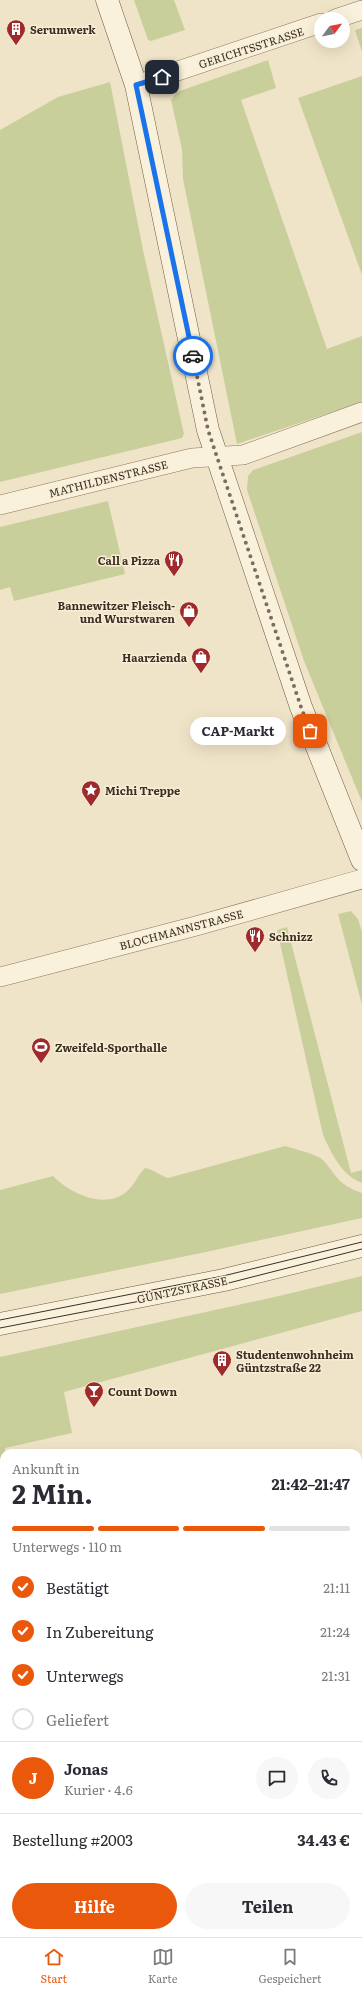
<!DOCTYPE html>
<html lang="de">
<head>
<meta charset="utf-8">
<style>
  :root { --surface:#fff; --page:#f7f7f7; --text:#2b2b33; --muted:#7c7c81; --line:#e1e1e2; --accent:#ea580c }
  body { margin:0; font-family:Literata,serif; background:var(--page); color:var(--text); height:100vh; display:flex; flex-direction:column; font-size:15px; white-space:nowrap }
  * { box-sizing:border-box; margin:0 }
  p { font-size:13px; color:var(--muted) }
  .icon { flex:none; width:22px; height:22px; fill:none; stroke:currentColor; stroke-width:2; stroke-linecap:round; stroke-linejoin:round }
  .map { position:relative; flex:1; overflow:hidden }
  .sheet { position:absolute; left:0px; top:1449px; width:362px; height:488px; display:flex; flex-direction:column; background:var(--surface); border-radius:12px 12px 0 0; box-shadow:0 4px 16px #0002 }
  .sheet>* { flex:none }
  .needle { width:26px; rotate:58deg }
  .controls { position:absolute; left:314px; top:12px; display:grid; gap:8px }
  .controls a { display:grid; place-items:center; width:36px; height:36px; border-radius:50%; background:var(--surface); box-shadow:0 4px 16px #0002; font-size:20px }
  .pin { position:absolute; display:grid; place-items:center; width:34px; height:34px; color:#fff; margin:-17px; border-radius:8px; box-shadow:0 2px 6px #0006 }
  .courier { position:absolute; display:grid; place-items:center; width:40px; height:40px; margin:-20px; border:3px solid #1a73e8; border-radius:50%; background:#fff; color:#222; box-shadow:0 1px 5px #0007 }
  .bubble { position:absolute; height:28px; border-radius:14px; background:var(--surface); box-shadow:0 4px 16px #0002; font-size:13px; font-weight:700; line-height:28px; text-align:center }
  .head em { font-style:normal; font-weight:700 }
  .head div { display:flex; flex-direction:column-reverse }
  .head { display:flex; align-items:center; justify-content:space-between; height:68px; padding:0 12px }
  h1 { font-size:26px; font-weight:700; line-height:30px }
  .bar { display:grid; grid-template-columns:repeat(4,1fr); gap:6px 4px; align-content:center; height:48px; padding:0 12px }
  .bar i { height:5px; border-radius:3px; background:var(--line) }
  .bar .current { background:var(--accent) }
  .bar p { grid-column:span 4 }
  .line { display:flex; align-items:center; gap:10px; padding:0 12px; border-top:1px solid var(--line) }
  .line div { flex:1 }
  .round { display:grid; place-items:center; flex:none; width:42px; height:42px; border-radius:21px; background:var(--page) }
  ol { padding:0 12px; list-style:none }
  li { display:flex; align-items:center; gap:12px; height:44px }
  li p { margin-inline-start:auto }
  li .icon { padding:4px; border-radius:50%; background:var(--accent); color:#fff; stroke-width:4 }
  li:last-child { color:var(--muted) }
  li i { width:22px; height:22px; border:2px solid var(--line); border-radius:50% }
  .cta { display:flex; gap:8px; margin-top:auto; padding:8px 12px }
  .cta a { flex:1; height:46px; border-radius:24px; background:var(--accent); color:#fff; font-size:16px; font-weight:700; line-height:46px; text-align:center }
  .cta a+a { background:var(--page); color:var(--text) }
  .dock { display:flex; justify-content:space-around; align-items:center; height:56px; border-top:1px solid var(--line); background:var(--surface); font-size:11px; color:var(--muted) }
  .dock a { display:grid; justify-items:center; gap:2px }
  .dock .current { color:var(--accent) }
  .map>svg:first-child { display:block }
  .green { fill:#c9cf9b }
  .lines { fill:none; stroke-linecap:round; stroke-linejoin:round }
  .minor-casing { stroke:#8d765c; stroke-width:20 }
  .secondary-casing { stroke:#6f573f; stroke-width:23 }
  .minor { stroke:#faf1dc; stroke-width:19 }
  .secondary { stroke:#faf1dc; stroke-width:22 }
  .tram { stroke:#3d2e20; stroke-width:1 }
  .done { stroke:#7c6e5b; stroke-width:4; stroke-dasharray:0 7.2 }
  .route { stroke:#1a73e8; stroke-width:5 }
  .labels { text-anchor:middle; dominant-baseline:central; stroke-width:3; stroke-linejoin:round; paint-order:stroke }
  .poi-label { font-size:11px; font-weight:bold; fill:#3d2e20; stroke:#f7eed8; text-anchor:start }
  .street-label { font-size:11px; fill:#3d2e20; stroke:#f7eed8 }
</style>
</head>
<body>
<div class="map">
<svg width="362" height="1937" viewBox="0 0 362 1937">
  <rect width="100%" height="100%" fill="#f0e4c8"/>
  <path class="green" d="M134,0H174L185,30L151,41L148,40Z
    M362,28V52L355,30Z
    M268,60L276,88L241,100L327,349L362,336V402L237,444L183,179L182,149L171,100L177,92Z
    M362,76V275L298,98Z
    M110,82L143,250L184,434L182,438L0,482V130L58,97Z
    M362,432V802L304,661L247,490L248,476L253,470Z
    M108,501L125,574L14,601L10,587L0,590V527Z
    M351,911L358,919L362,932V1005L338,914Z
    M287,927L351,1173L362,1170V1183C341,1175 332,1154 323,1135L277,930Z
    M285,1146C294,1149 317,1154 323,1160C338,1177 337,1184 362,1193V1218L206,1252L0,1294V1190L53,1176C70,1193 104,1210 126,1192C135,1185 137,1176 145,1168C155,1170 159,1175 168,1178Z
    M362,1276V1311L64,1392L72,1433L5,1448L4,1471L0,1472V1357L279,1296Z
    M362,1526V1564L358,1565V1528Z
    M4,1792V1824L0,1811V1793Z
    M0,1829L4,1841V1898L0,1899Z
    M57,1933H72L74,1937H58Z"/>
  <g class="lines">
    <g class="minor-casing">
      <path id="minor" d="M335,19L362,10
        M136,85L321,23
        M0,505L192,458L243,455L362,412
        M0,977L196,926L362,879
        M358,1593L362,1591
        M0,1703L4,1701
        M358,1825L362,1840"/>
    </g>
    <g class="secondary-casing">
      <path id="secondary" d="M107,0L136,85L208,430L301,707L362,860
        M0,1324L224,1280L362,1246"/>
    </g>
    <use href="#minor" class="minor"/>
    <use href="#secondary" class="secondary"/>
    <path class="tram" d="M0,1320L223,1276L362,1242
      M0,1328L213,1287L362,1249"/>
  </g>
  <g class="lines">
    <path class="done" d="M193,356L208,430L217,457L301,707L310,731"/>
    <path class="route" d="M162,77L136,85L193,356"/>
  </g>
  <defs>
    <g id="building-pin" transform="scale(1)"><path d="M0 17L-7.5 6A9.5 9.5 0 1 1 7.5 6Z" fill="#9e2a2b" stroke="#f7eed8"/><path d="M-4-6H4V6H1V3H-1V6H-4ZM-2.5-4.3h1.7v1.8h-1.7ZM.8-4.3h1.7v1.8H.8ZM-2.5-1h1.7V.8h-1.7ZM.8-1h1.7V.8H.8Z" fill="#fff"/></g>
    <g id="restaurant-pin" transform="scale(1)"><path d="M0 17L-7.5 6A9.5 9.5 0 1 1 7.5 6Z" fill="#9e2a2b" stroke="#f7eed8"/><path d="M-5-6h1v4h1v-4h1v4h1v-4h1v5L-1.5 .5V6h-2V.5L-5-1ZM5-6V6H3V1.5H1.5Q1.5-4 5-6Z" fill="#fff"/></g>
    <g id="shop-pin" transform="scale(1)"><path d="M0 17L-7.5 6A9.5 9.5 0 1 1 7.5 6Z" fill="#9e2a2b" stroke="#f7eed8"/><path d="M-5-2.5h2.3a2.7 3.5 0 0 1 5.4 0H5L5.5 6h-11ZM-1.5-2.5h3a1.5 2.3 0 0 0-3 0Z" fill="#fff"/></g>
    <g id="sight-pin" transform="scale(1)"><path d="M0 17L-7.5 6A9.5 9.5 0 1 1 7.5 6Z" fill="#9e2a2b" stroke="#f7eed8"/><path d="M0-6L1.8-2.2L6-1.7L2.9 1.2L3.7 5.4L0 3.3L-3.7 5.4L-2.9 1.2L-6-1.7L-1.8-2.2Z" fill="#fff"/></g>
    <g id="stadium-pin" transform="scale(1)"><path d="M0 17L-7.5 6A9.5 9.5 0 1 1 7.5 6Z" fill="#9e2a2b" stroke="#f7eed8"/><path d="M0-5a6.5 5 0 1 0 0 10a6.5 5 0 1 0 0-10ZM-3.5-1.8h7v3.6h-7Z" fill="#fff"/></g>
    <g id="bar-pin" transform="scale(1)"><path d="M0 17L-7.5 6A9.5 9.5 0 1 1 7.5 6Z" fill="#9e2a2b" stroke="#f7eed8"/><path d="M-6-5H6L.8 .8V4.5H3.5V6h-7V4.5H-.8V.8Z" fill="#fff"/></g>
  </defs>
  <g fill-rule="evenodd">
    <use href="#building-pin" x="16" y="29"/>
    <use href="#restaurant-pin" x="174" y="560"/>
    <use href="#shop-pin" x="189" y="611"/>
    <use href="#shop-pin" x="201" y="657"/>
    <use href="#sight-pin" x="91" y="790"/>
    <use href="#restaurant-pin" x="255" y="936"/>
    <use href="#stadium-pin" x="41" y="1047"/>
    <use href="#building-pin" x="222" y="1360"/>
    <use href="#bar-pin" x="94" y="1391"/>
  </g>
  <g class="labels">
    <g class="poi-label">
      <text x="30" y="29">Serumwerk</text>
      <text x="160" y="560" text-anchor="end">Call a Pizza</text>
      <text x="175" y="605" text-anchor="end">Bannewitzer Fleisch-<tspan x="175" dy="13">und Wurstwaren</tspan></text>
      <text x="187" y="657" text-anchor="end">Haarzienda</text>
      <text x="105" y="790">Michi Treppe</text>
      <text x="269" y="936">Schnizz</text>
      <text x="55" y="1047">Zweifeld-Sporthalle</text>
      <text x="236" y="1354">Studentenwohnheim<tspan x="236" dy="13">Güntzstraße 22</tspan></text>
      <text x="108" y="1391">Count Down</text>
    </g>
    <g class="street-label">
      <text transform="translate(251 47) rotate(-18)">GERICHTSSTRASSE</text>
      <text transform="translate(108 478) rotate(-14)">MATHILDENSTRASSE</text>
      <text transform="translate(181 929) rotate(-15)">BLOCHMANNSTRASSE</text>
      <text transform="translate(182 1289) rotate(-12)">GÜNTZSTRASSE</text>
    </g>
  </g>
</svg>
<div class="controls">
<a><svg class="needle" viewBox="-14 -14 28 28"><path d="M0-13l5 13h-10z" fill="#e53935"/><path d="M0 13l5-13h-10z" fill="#7c7c81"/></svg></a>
</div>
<div class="pin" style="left:310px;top:731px;background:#ea580c"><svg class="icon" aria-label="bag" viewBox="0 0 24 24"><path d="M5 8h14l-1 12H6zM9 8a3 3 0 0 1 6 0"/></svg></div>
<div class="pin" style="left:162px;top:77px;background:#1f2937"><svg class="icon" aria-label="home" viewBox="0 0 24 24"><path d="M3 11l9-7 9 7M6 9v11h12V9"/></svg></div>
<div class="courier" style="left:193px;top:356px"><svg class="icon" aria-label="car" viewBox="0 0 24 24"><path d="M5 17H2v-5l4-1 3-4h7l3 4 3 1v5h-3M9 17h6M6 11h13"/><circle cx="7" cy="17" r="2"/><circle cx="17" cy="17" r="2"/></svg></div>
<div class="bubble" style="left:190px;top:717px;width:96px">CAP-Markt</div>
<section class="sheet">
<div class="head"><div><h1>2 Min.</h1><p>Ankunft in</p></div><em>21:42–21:47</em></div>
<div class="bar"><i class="current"></i><i class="current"></i><i class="current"></i><i></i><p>Unterwegs · 110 m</p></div>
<ol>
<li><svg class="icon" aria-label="check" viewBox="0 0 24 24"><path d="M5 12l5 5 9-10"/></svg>Bestätigt<p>21:11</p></li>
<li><svg class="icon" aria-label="check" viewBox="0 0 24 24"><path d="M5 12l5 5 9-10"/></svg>In Zubereitung<p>21:24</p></li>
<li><svg class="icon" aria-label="check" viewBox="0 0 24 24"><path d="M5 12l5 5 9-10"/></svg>Unterwegs<p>21:31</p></li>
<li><i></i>Geliefert</li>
</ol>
<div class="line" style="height:72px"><b class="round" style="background:var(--accent);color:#fff">J</b><div><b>Jonas</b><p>Kurier · 4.6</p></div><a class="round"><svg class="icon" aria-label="chat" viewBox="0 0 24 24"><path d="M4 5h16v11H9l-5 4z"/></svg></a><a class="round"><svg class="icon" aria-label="phone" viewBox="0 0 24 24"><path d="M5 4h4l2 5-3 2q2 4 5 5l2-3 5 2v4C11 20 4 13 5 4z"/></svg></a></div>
<div class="line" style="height:52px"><div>Bestellung #2003</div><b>34.43 €</b></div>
<div class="cta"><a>Hilfe</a><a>Teilen</a></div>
</section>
</div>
<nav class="dock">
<a class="current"><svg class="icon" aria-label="home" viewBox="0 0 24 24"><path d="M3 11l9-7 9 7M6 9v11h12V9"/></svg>Start</a>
<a><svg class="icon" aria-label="map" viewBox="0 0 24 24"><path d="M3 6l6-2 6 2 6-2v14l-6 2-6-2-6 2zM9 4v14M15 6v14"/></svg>Karte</a>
<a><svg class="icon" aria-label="saved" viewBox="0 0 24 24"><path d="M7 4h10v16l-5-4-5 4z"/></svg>Gespeichert</a>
</nav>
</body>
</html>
